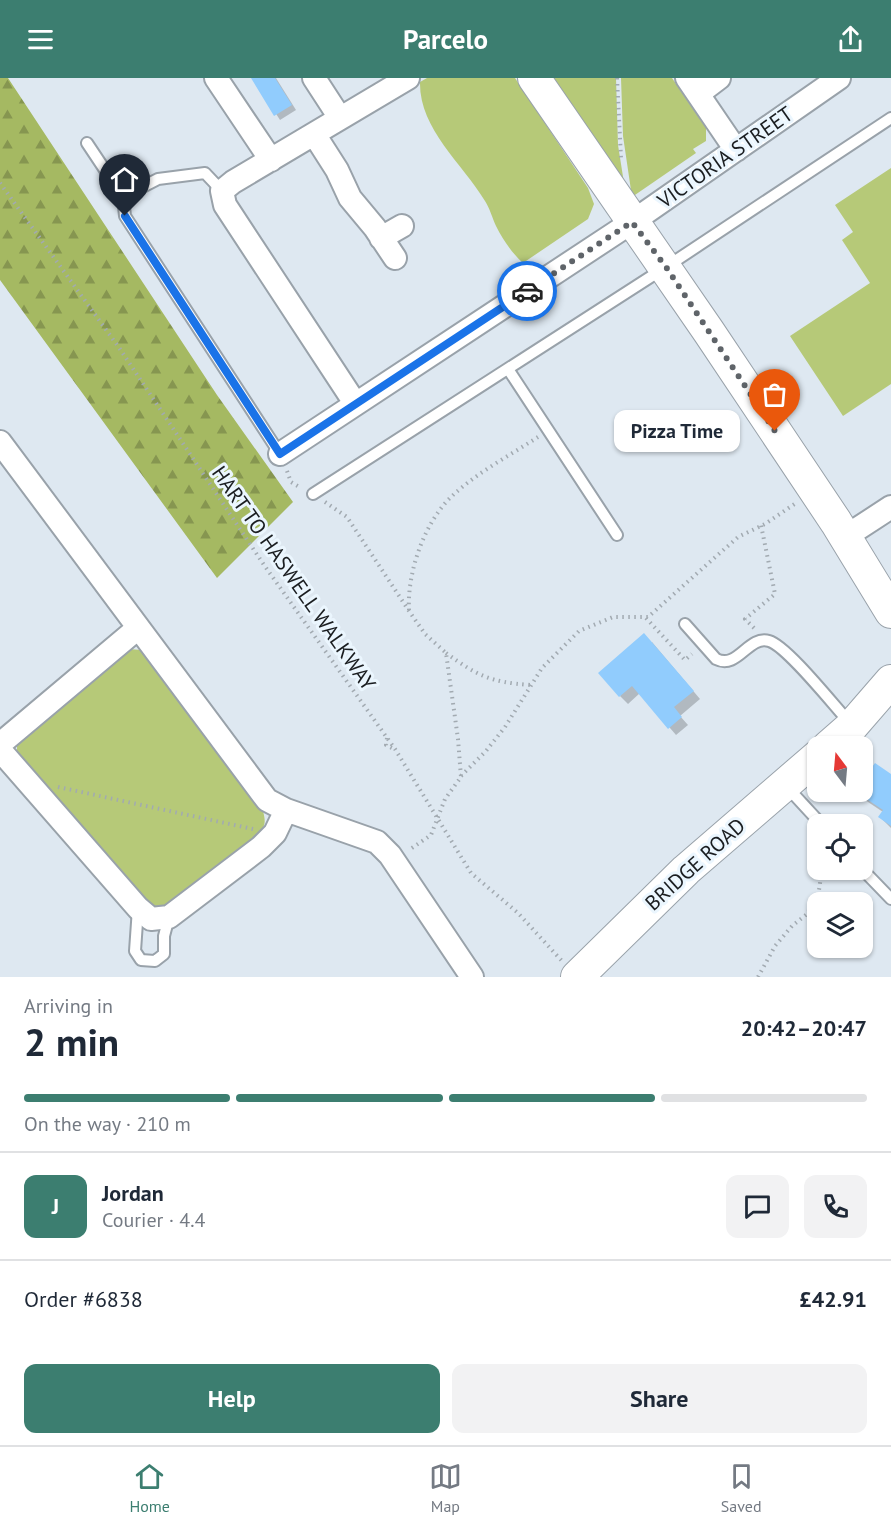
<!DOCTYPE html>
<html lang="en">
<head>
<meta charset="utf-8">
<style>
  :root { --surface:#fff; --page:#f2f2f3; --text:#1f2937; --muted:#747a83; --line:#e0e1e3; --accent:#3c7e70 }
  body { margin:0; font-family:"PT Sans",sans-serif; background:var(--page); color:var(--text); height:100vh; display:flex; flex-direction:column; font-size:22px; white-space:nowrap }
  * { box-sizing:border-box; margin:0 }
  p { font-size:20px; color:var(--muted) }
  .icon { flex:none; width:33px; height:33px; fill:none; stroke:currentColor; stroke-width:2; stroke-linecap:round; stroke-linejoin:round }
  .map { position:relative; height:899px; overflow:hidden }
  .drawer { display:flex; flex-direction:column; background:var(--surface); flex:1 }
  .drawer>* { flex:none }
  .needle { width:39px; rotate:344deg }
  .controls { position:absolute; left:807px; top:658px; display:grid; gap:12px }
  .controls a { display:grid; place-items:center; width:66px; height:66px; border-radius:12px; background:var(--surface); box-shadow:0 2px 4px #0004; font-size:30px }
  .pin { position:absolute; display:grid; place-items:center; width:51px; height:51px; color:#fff; margin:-62px -26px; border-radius:50% 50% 50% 0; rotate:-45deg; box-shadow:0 0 6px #0007 }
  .pin .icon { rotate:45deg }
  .courier { position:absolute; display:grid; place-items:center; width:60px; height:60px; margin:-30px; border:4px solid #1a73e8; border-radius:50%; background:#fff; color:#222; box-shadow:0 2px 8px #0007 }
  .bubble { position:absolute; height:42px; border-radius:12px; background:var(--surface); box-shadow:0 2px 4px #0004; font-size:20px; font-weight:700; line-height:42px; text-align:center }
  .summary em { font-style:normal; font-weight:700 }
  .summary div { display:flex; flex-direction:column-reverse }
  .summary { display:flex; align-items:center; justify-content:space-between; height:102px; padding:0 24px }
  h1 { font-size:39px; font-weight:700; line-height:45px }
  .bar { display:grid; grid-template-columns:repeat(4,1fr); gap:9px 6px; align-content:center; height:72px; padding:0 24px }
  .bar i { height:8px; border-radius:4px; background:var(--line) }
  .bar .current { background:var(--accent) }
  .bar p { grid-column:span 4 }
  .line { display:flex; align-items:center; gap:15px; padding:0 24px; border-top:2px solid var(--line) }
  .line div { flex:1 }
  .round { display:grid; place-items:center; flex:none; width:63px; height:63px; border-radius:12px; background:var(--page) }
  .button { display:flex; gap:12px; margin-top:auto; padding:12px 24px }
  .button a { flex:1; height:69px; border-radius:12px; background:var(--accent); color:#fff; font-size:24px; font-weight:700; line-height:69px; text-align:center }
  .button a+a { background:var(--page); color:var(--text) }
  header { display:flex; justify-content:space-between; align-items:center; height:78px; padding:0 24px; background:var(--accent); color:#fff; font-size:27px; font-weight:700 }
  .tabs { display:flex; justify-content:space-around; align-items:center; height:84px; border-top:2px solid var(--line); background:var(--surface); font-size:16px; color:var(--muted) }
  .tabs a { display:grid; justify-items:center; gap:3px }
  .tabs .current { color:var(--accent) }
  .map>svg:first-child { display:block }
  .green { fill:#b6c978 }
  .forest { fill:url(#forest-firs) }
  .shadow { fill:#0003 }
  .building { fill:#91ccfd }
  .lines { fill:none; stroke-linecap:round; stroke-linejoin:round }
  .lane-casing { stroke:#99a2aa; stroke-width:14 }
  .street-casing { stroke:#99a2aa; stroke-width:26 }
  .secondary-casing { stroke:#99a2aa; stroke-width:34 }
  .path { stroke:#a2aab1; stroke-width:4; stroke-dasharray:1.5 4.5; stroke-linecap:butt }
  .lane { stroke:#fff; stroke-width:10 }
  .street { stroke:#fff; stroke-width:22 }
  .secondary { stroke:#fff; stroke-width:32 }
  .done { stroke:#5f6469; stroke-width:6; stroke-dasharray:0 10.8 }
  .route { stroke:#1a73e8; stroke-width:8 }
  .labels { text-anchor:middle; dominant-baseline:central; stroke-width:6; stroke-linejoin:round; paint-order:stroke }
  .street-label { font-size:21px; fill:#1a1d20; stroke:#ebf6fe }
</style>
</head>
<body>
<header><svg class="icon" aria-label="menu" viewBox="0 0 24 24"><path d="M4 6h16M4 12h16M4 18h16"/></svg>Parcelo<svg class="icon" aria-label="share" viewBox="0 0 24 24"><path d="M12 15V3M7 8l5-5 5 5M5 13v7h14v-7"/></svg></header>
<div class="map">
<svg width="891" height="899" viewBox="0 0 891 899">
  <defs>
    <pattern id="forest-firs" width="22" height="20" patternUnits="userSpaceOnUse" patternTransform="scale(1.5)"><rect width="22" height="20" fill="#a5b962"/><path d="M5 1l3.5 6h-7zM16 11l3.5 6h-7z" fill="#869650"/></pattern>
  </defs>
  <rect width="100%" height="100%" fill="#dee8f1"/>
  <path class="green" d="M427,0H515L588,110L594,126L588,141L523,185C512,175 503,162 496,148C492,139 490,131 485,123C462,85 419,51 420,4Z
    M553,0H616L618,67L624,105Z
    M621,0H672L706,50V63L693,71L696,75L632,119L623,58Z
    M891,90V306L843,338L790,258L870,205L842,162L853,154L835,127Z
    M128,571L142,572L263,733C267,748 264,749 254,760L168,828L158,830L150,829L17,675V664Z"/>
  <path class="forest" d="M0,0H8L217,317L293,424L217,500L0,202Z"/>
  <path class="shadow" d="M253,0H276L296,32L280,42Z
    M652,564L700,621L680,638L688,647L676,657L640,615L628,626L620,618Z
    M891,698V750L880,739L883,734L868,724L858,714H862Z"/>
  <path class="building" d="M251,0H275L292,27L274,38Z
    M644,555L694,613L674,629L682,639L668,651L632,608L619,619L598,595Z
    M875,685L891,696V748L878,739L883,732L856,714H862V703Z"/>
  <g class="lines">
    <g class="lane-casing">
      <path id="lane" d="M87,65L123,119
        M222,113L205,95L158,101L123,119L125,138L280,376
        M508,291L617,457
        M313,416L666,189L891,40
        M685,546L716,581C738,592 748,557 769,563C787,568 835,629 850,645
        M787,709L822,747
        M862,791L891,821
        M138,830L135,873L141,882L155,883L164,876V858L169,839"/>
    </g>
    <g class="street-casing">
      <path id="street" d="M216,0L271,82
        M314,0L340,40
        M687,0L736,72
        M698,16L719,0
        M314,56L337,92L350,120L375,150L395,180
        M381,160L402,148
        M355,325L225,127L222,113L233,104L408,0
        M0,364L267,722L286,732L377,764L390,777L472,899
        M280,376L632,144L839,0
        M845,459L891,429
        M0,666L138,550
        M0,672L138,830L151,841L169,839L261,769L275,755L286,732"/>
    </g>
    <g class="secondary-casing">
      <path id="secondary" d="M534,0L709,254L836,444L891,534
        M828,669L852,648L891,603
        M577,899L686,792L818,678"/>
    </g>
    <path class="path" d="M617,0L621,80
      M0,105L120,271L264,487L395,671L471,795L518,835L562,883
      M287,393L291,404L301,410
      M325,424L347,439L409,533L425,556L446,575L458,661L461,699L445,721L431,757L409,772
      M409,532C407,495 424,445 451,419C476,395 509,378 538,359
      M646,540L685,582L692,576
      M754,550L745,541L775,516L761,447
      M446,575C478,598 490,604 530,607
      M387,660L386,667L394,671
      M461,698L486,673L505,649L542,590L579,553L613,539H648L738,459L765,446L796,425
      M58,709L253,751
      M758,899L775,868L792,848L807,836L819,812L822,792"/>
    <use href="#lane" class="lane"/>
    <use href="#street" class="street"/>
    <use href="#secondary" class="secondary"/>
  </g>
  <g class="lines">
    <path class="done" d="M527,213L632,144L666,189L775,353"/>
    <path class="route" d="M125,138L280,376L527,213"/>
  </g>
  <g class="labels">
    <g class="street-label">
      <text transform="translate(725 79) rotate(-35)">VICTORIA STREET</text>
      <text transform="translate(294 500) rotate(55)">HART TO HASWELL WALKWAY</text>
      <text transform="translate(695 786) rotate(-42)">BRIDGE ROAD</text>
    </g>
  </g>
</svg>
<div class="controls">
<a><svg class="needle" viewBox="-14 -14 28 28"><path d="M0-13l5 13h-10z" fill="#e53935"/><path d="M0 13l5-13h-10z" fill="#747a83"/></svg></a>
<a><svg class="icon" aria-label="locate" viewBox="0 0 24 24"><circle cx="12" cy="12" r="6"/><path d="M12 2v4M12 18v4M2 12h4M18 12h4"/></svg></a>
<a><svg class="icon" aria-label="layers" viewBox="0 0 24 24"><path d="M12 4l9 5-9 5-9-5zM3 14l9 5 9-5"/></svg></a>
</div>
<div class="pin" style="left:775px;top:353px;background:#ea580c"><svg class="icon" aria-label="bag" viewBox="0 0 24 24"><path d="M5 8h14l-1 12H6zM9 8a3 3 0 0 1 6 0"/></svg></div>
<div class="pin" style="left:125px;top:138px;background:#1f2937"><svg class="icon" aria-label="home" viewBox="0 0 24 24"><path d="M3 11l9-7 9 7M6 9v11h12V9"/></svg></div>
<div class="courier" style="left:527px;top:213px"><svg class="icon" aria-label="car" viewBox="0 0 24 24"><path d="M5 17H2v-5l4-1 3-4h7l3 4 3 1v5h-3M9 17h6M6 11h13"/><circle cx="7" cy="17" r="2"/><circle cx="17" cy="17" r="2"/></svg></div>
<div class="bubble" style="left:614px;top:332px;width:126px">Pizza Time</div>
</div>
<section class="drawer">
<div class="summary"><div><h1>2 min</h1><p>Arriving in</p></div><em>20:42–20:47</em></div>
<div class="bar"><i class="current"></i><i class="current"></i><i class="current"></i><i></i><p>On the way · 210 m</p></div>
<div class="line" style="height:108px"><b class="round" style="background:var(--accent);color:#fff">J</b><div><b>Jordan</b><p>Courier · 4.4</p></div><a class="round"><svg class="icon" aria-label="chat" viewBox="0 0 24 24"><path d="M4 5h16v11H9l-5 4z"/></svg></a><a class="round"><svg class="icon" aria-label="phone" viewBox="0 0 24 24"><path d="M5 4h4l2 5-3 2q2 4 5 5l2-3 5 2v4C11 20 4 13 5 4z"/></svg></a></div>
<div class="line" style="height:78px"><div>Order #6838</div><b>£42.91</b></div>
<div class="button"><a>Help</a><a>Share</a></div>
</section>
<nav class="tabs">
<a class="current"><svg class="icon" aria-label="home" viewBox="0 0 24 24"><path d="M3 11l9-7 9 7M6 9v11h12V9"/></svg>Home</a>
<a><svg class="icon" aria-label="map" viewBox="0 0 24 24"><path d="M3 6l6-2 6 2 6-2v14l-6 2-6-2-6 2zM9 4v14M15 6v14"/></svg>Map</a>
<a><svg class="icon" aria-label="saved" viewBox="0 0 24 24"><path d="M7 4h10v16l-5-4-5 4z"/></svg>Saved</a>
</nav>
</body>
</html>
